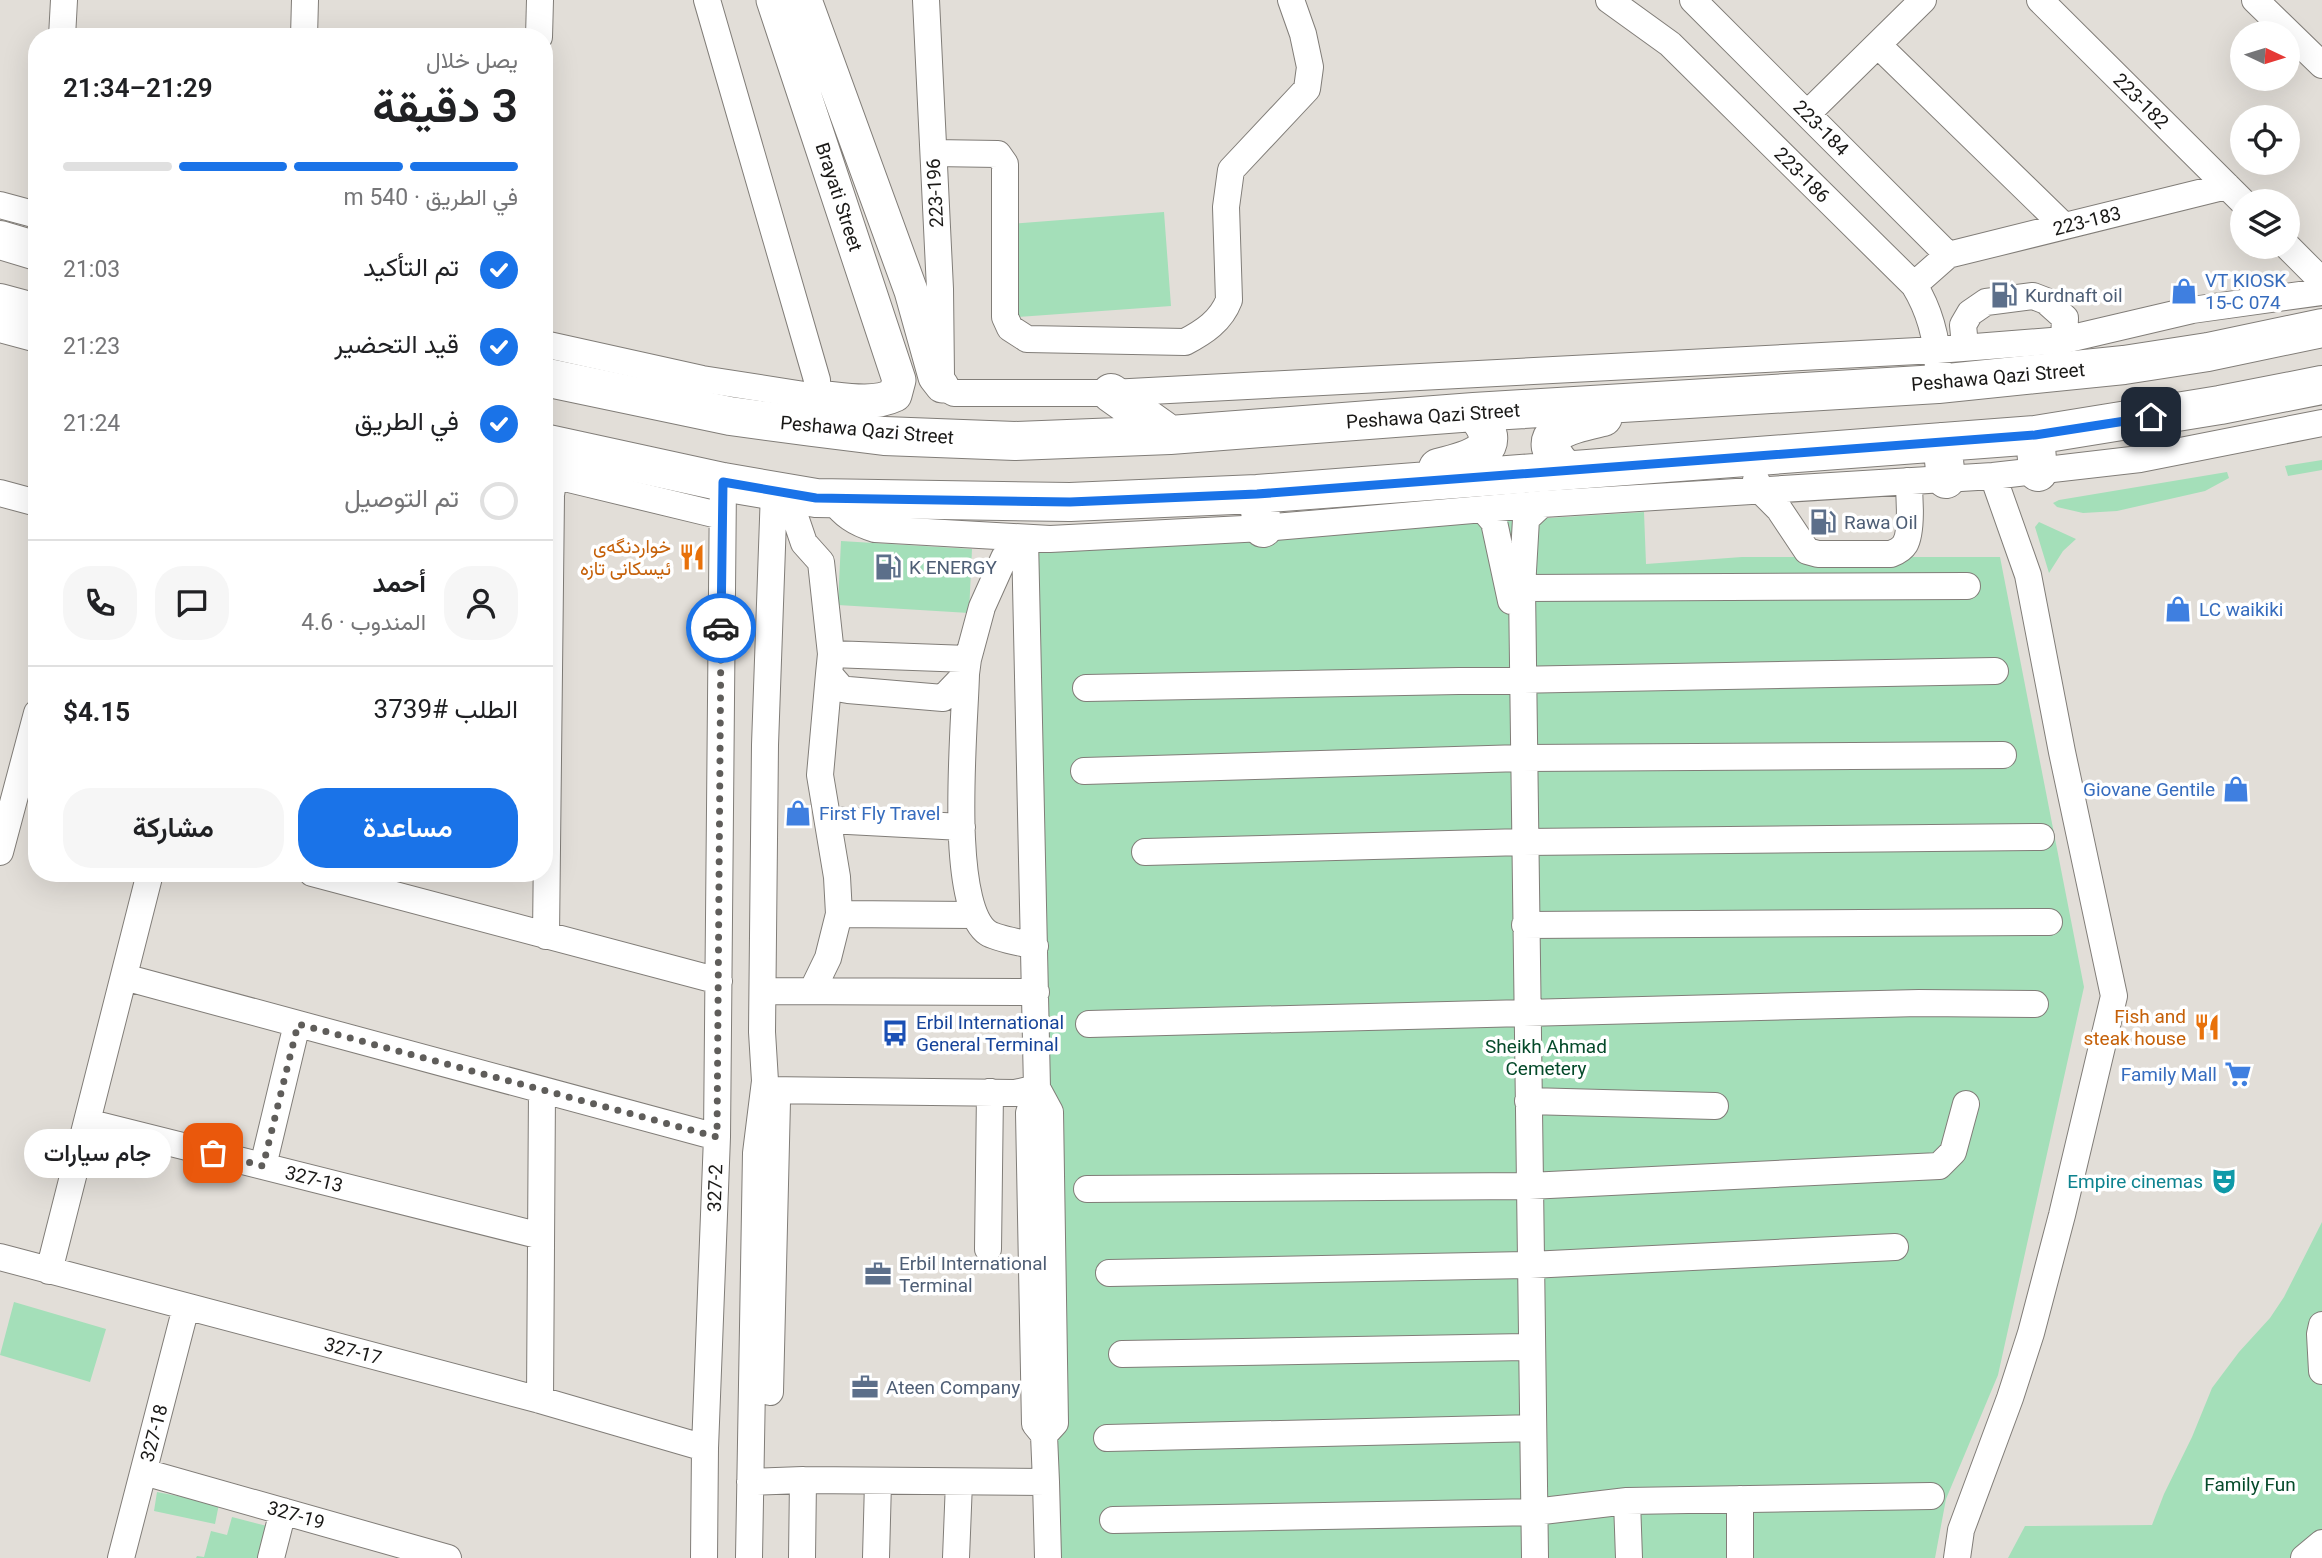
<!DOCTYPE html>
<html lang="ar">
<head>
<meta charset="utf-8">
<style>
  :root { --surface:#fff; --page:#f6f6f6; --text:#202124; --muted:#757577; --line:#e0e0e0; --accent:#1a73e8 }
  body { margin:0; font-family:Roboto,Vazirmatn,sans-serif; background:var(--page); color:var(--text); direction:rtl; height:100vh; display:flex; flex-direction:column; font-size:26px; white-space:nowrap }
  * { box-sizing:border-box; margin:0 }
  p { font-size:23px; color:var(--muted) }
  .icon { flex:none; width:38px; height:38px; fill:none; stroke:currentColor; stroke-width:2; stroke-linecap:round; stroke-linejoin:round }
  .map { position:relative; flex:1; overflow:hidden; direction:ltr }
  .side { position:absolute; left:28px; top:28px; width:525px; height:854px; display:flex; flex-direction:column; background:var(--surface); border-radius:28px; box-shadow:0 7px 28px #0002; direction:rtl }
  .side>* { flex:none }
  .needle { width:46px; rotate:94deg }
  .controls { position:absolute; left:2230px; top:21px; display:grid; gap:14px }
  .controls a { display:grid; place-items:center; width:70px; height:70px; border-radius:50%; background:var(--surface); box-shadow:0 7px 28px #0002; font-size:35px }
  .pin { position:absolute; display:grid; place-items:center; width:60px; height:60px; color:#fff; margin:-30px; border-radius:14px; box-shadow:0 4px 10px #0006 }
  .courier { position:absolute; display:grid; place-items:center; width:70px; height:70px; margin:-35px; border:5px solid #1a73e8; border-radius:50%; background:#fff; color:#222; box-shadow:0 2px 9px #0007 }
  .bubble { position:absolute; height:49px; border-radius:24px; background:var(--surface); box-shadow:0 7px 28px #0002; font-size:23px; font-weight:600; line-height:49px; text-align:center; direction:rtl }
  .head em { font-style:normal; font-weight:600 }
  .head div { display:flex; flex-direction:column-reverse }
  .head { display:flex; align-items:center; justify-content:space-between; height:119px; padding:0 35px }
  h1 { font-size:46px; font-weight:600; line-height:52px }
  .bar { display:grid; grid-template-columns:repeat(4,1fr); gap:10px 7px; align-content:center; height:84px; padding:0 35px }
  .bar i { height:9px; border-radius:5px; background:var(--line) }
  .bar .selected { background:var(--accent) }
  .bar p { grid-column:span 4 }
  .line { display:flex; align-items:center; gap:18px; padding:0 35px; border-top:2px solid var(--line) }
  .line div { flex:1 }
  .round { display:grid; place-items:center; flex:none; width:74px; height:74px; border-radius:28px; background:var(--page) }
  ol { padding:0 35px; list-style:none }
  li { display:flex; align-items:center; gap:21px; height:77px }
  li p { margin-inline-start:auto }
  li .icon { padding:7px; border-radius:50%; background:var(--accent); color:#fff; stroke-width:4 }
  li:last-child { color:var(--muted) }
  li i { width:38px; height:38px; border:4px solid var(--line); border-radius:50% }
  .action { display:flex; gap:14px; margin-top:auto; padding:14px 35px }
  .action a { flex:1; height:80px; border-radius:28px; background:var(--accent); color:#fff; font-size:28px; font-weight:600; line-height:80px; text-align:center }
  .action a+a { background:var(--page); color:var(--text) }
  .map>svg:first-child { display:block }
  .green { fill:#a4dfb9 }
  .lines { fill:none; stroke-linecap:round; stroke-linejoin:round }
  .minor-casing { stroke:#817d78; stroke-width:28 }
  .major-casing { stroke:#817d78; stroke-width:35 }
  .highway-casing { stroke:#817d78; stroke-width:40 }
  .minor { stroke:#fff; stroke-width:26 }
  .major { stroke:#fff; stroke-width:33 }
  .highway { stroke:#fff; stroke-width:38 }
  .done { stroke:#5f5d5a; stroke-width:7; stroke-dasharray:0 12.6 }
  .route { stroke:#1a73e8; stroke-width:9 }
  .labels { text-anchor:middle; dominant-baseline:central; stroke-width:7; stroke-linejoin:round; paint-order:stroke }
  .street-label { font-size:19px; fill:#191816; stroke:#fff }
  .shop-label { font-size:19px; fill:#366cbe; stroke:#fff; text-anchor:start }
  .service-label { font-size:19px; fill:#4e5e75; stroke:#fff; text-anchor:start }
  .food-label { font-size:19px; fill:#c56008; stroke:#fff; text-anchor:end }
  .transit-label { font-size:19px; fill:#164399; stroke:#fff; text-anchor:start }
  .park-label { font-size:19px; fill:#054a2a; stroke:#fff }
  .culture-label { font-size:19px; fill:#0d838f; stroke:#fff; text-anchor:end }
</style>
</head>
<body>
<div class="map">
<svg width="2322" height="1558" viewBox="0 0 2322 1558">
  <rect width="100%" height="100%" fill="#e2ded8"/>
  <path class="green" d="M1164,212L1171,306L1018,317L1011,224Z
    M2322,460V470L2288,476L2285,466Z
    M2227,472L2229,478L2205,491L2117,511L2083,513L2057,507L2053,503L2059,500Z
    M1644,512L1646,564L1742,557H2000L2084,987L1998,1375L1946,1499L1935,1558H1053L1035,550Z
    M2039,522L2076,539L2063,551L2049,573L2035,527Z
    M841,541L972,549L969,613L838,605Z
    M2322,1222V1558H2008L2025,1526L2152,1525L2164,1494L2192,1437L2212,1388L2239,1352L2270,1318L2284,1297Z
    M14,1302L106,1329L90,1382L0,1355Z
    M157,1492L219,1504L215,1524L154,1511Z
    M232,1517L267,1526L259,1558H196L197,1556L204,1557L211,1531L227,1535Z"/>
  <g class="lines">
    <g class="minor-casing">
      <path id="minor" d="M926,0L940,289L941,376L942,386L954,393H1111L1937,350L2064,340L2192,310L2322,292
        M1609,0L1670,44L1914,285C1930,311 1937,337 1938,368
        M1693,0L1948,255
        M2040,0L2242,201
        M2255,0L2322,65
        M62,37L64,0
        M304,37L305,0
        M539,37L540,0
        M1878,45L2064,226
        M1807,114L1923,0
        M934,153L998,154L1005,164V317L1010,328L1027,339L1185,342C1204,332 1221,321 1229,300L1226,207L1231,170L1307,89L1310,67L1303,34L1291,0
        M0,205L37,215
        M2287,246L2322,281
        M1914,285L1948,255L2227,186
        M0,329L37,339
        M544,344L702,379L817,397V380L707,0
        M1965,346L1963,325L1970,313L1986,302L2033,296L2046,301L2065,318L2064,340
        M544,473L722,516
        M1756,480L1761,491L1779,509L1807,551L1818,554H1891C1896,552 1902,549 1905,544C1912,532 1910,496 1908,481
        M0,493L37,503
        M787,493L804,543L821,562L831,654L829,674L842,689L848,690L943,698L966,674L968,659L982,607L1004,558L1025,539
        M831,498C843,515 855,523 875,529L1050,539L1263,528L1542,504L1993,476L2140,459L2322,423
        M1483,509L1494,522L1511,601
        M1522,588L1967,586
        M831,654L968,659
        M966,674C965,724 947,905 988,933C997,939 1024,943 1035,946
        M1086,688L1995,671
        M1084,771L1522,758L2003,755
        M829,820L962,827
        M0,852L37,713
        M1145,852L1524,842L2041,837
        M312,873L719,981
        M839,914L973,915
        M1525,925L2049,922
        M546,936L551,495L554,476
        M124,977L717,1137
        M763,991L1036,992
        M812,991L828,958L839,914L837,877L820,775L829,674
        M1089,1024L1919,1003L2035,1004
        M1037,1088L1050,1112L1055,1423L1044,1435L1035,1424L1029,1113Z
        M765,1090L1015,1093L1037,1088L1025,539
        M1528,1101L1715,1106
        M87,1122L541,1236
        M263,1166L297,1024
        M1087,1189L1529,1186L1939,1166L1953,1152L1966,1104
        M988,1249L990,1092
        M0,1257L540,1400L705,1448
        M49,1271L150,873
        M1109,1273L1530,1265L1895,1247
        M2322,1325L2320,1334L2322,1371
        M1122,1354L1532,1347
        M770,1392L777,1101
        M540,1400L542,1090
        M1044,1435L1046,1482
        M1107,1438L1533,1428
        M144,1472L448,1558
        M750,1482L803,1480L1046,1482L1048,1558
        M1740,1499V1558
        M1627,1501L1629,1558
        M1113,1520L1534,1512L1627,1501L1931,1496
        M121,1558L186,1307
        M271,1558L283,1511
        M704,1558L705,1448L717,1137L723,482
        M749,1558L756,1153L765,1081L762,1032L765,745L774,491
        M802,1558L803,1480
        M876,1558L878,1482
        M956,1558L959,1482
        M1535,1558L1522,588L1526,519L1542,504
        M1957,1558L1961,1530L2010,1398L2031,1333L2062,1215L2114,996L2062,752L2028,575L1993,476
        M2304,1558L2322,1543"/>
    </g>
    <g class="major-casing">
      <path id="major" d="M773,0L899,380L895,395C872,406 842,399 817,397
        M805,0L911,291L935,377L942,386"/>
    </g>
    <g class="highway-casing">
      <path id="highway" d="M0,240L37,251
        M0,303L37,313
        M544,377L730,416L812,427L884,436L1015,441L1170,435L1474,412L1938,384L2124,365L2208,352L2322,328
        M1111,393L1170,435
        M2035,435L2038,472
        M1942,442L1946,479
        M544,443L723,482L816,498L1070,502L1257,494L2035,435L2220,405L2322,385
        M1438,468C1470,460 1510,451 1474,412
        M1565,469C1527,431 1573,424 1603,417
        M1257,494L1263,528"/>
    </g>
    <use href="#minor" class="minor"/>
    <use href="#major" class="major"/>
    <use href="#highway" class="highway"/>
  </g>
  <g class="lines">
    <path class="done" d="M213,1153L263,1166L298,1024L717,1137L721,628"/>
    <path class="route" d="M721,628L723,482L816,498L1070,502L1257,494L2035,435L2151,417"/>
  </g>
  <defs>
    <g id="shop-bare" transform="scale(2.1)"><path d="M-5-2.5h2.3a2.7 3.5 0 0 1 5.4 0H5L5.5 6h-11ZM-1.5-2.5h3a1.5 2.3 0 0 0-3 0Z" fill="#3f7fe0" stroke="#fff" stroke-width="2.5" paint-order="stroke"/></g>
    <g id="fuel-bare" transform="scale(2.1)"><path d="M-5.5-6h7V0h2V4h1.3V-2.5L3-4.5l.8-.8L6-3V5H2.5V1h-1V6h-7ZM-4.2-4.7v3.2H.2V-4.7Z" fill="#5c6f8a" stroke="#fff" stroke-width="2.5" paint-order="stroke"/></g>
    <g id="restaurant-bare" transform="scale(2.1)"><path d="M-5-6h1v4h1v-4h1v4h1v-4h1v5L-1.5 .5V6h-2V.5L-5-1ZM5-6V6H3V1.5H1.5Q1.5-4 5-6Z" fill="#e8710a" stroke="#fff" stroke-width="2.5" paint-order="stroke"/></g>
    <g id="bus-bare" transform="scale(2.1)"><path d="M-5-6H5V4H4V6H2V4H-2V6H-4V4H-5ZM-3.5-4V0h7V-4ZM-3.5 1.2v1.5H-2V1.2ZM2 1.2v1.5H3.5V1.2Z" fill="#1a4fb4" stroke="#fff" stroke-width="2.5" paint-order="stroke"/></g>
    <g id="supermarket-bare" transform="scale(2.1)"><path d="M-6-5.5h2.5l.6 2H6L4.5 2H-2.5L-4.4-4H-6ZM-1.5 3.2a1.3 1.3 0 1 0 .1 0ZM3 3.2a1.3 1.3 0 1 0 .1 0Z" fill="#3f7fe0" stroke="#fff" stroke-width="2.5" paint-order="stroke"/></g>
    <g id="theatre-bare" transform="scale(2.1)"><path d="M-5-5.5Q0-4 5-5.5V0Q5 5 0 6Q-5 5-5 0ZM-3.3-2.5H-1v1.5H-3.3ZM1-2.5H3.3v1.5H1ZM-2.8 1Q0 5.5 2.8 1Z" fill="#0f9aa8" stroke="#fff" stroke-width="2.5" paint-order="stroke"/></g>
    <g id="office-bare" transform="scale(2.1)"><path d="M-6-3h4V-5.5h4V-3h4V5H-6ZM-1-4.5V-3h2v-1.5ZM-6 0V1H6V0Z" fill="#5c6f8a" stroke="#fff" stroke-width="2.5" paint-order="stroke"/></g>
  </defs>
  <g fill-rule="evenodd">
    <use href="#shop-bare" x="2184" y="291"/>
    <use href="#fuel-bare" x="2004" y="295"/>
    <use href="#fuel-bare" x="1823" y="522"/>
    <use href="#restaurant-bare" x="692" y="557"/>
    <use href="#fuel-bare" x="888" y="567"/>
    <use href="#shop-bare" x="2178" y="609"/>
    <use href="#shop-bare" x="2236" y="789"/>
    <use href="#shop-bare" x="798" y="813"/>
    <use href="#restaurant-bare" x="2207" y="1027"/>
    <use href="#bus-bare" x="895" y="1033"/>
    <use href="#supermarket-bare" x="2238" y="1074"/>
    <use href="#theatre-bare" x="2224" y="1181"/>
    <use href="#office-bare" x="878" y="1274"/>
    <use href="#office-bare" x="865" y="1387"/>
  </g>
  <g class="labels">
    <g class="street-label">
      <text transform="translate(2141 101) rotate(45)">223-182</text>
      <text transform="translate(1821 128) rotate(45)">223-184</text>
      <text transform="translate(1802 175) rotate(45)">223-186</text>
      <text transform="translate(935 193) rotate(-93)">223-196</text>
      <text transform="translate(839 197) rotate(72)">Brayati Street</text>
      <text transform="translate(2087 221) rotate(-14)">223-183</text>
      <text transform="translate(1998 377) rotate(-5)">Peshawa Qazi Street</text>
      <text transform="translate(1433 416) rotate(-4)">Peshawa Qazi Street</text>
      <text transform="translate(867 430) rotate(5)">Peshawa Qazi Street</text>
      <text transform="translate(314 1179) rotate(14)">327-13</text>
      <text transform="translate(715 1188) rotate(-88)">327-2</text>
      <text transform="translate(353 1351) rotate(15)">327-17</text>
      <text transform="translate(154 1433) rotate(-75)">327-18</text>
      <text transform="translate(296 1515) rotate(16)">327-19</text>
    </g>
    <g class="shop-label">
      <text x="2205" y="280">VT KIOSK<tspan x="2205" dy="22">15-C 074</tspan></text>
      <text x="2199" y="609">LC waikiki</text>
      <text x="2215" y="789" text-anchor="end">Giovane Gentile</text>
      <text x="819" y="813">First Fly Travel</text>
      <text x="2217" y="1074" text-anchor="end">Family Mall</text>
    </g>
    <g class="service-label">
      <text x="2025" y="295">Kurdnaft oil</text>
      <text x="1844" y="522">Rawa Oil</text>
      <text x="909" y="567">K ENERGY</text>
      <text x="899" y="1263">Erbil International<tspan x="899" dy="22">Terminal</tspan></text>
      <text x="886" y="1387">Ateen Company</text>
    </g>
    <g class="food-label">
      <text x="671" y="546">خواردنگەی<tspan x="671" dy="22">ئیسکانی تازە</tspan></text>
      <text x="2186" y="1016">Fish and<tspan x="2186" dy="22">steak house</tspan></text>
    </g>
    <g class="transit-label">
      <text x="916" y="1022">Erbil International<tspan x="916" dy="22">General Terminal</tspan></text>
    </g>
    <g class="park-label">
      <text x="1546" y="1046">Sheikh Ahmad<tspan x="1546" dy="22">Cemetery</tspan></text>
      <text x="2250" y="1484">Family Fun</text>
    </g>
    <g class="culture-label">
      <text x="2203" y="1181">Empire cinemas</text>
    </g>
  </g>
</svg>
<div class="controls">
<a><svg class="needle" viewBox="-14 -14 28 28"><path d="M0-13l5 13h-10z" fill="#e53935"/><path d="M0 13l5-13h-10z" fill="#757577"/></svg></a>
<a><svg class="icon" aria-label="locate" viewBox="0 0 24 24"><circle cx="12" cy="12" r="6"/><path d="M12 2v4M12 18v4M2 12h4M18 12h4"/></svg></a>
<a><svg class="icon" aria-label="layers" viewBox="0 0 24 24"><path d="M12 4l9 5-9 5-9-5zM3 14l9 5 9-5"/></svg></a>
</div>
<div class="pin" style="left:213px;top:1153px;background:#ea580c"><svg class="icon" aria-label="bag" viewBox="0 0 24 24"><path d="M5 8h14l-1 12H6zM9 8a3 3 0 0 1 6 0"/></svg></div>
<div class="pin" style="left:2151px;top:417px;background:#1f2937"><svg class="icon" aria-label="home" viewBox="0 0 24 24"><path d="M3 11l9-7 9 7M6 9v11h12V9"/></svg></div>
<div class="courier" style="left:721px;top:628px"><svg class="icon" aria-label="car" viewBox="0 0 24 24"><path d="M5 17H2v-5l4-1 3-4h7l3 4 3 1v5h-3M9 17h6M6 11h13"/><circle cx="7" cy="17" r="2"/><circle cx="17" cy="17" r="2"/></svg></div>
<div class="bubble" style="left:24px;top:1129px;width:147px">جام سيارات</div>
<section class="side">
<div class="head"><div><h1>3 دقيقة</h1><p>يصل خلال</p></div><em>21:29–21:34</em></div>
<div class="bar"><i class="selected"></i><i class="selected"></i><i class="selected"></i><i></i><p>في الطريق · 540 m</p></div>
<ol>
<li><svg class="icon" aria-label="check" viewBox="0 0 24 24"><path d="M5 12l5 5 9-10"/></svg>تم التأكيد<p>21:03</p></li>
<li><svg class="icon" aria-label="check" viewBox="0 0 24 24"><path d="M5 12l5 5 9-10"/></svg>قيد التحضير<p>21:23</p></li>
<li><svg class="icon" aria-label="check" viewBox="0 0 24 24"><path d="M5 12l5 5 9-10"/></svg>في الطريق<p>21:24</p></li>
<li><i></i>تم التوصيل</li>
</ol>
<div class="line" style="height:126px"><a class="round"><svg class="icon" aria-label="person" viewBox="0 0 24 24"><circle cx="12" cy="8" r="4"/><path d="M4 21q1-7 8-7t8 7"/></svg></a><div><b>أحمد</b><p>المندوب · 4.6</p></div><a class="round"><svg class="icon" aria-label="chat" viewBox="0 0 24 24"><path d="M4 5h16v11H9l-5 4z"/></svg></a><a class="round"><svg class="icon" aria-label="phone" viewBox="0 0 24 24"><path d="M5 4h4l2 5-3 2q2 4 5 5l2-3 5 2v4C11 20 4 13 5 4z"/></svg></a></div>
<div class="line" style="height:91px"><div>الطلب #3739</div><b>$4.15</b></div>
<div class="action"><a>مساعدة</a><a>مشاركة</a></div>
</section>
</div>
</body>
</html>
